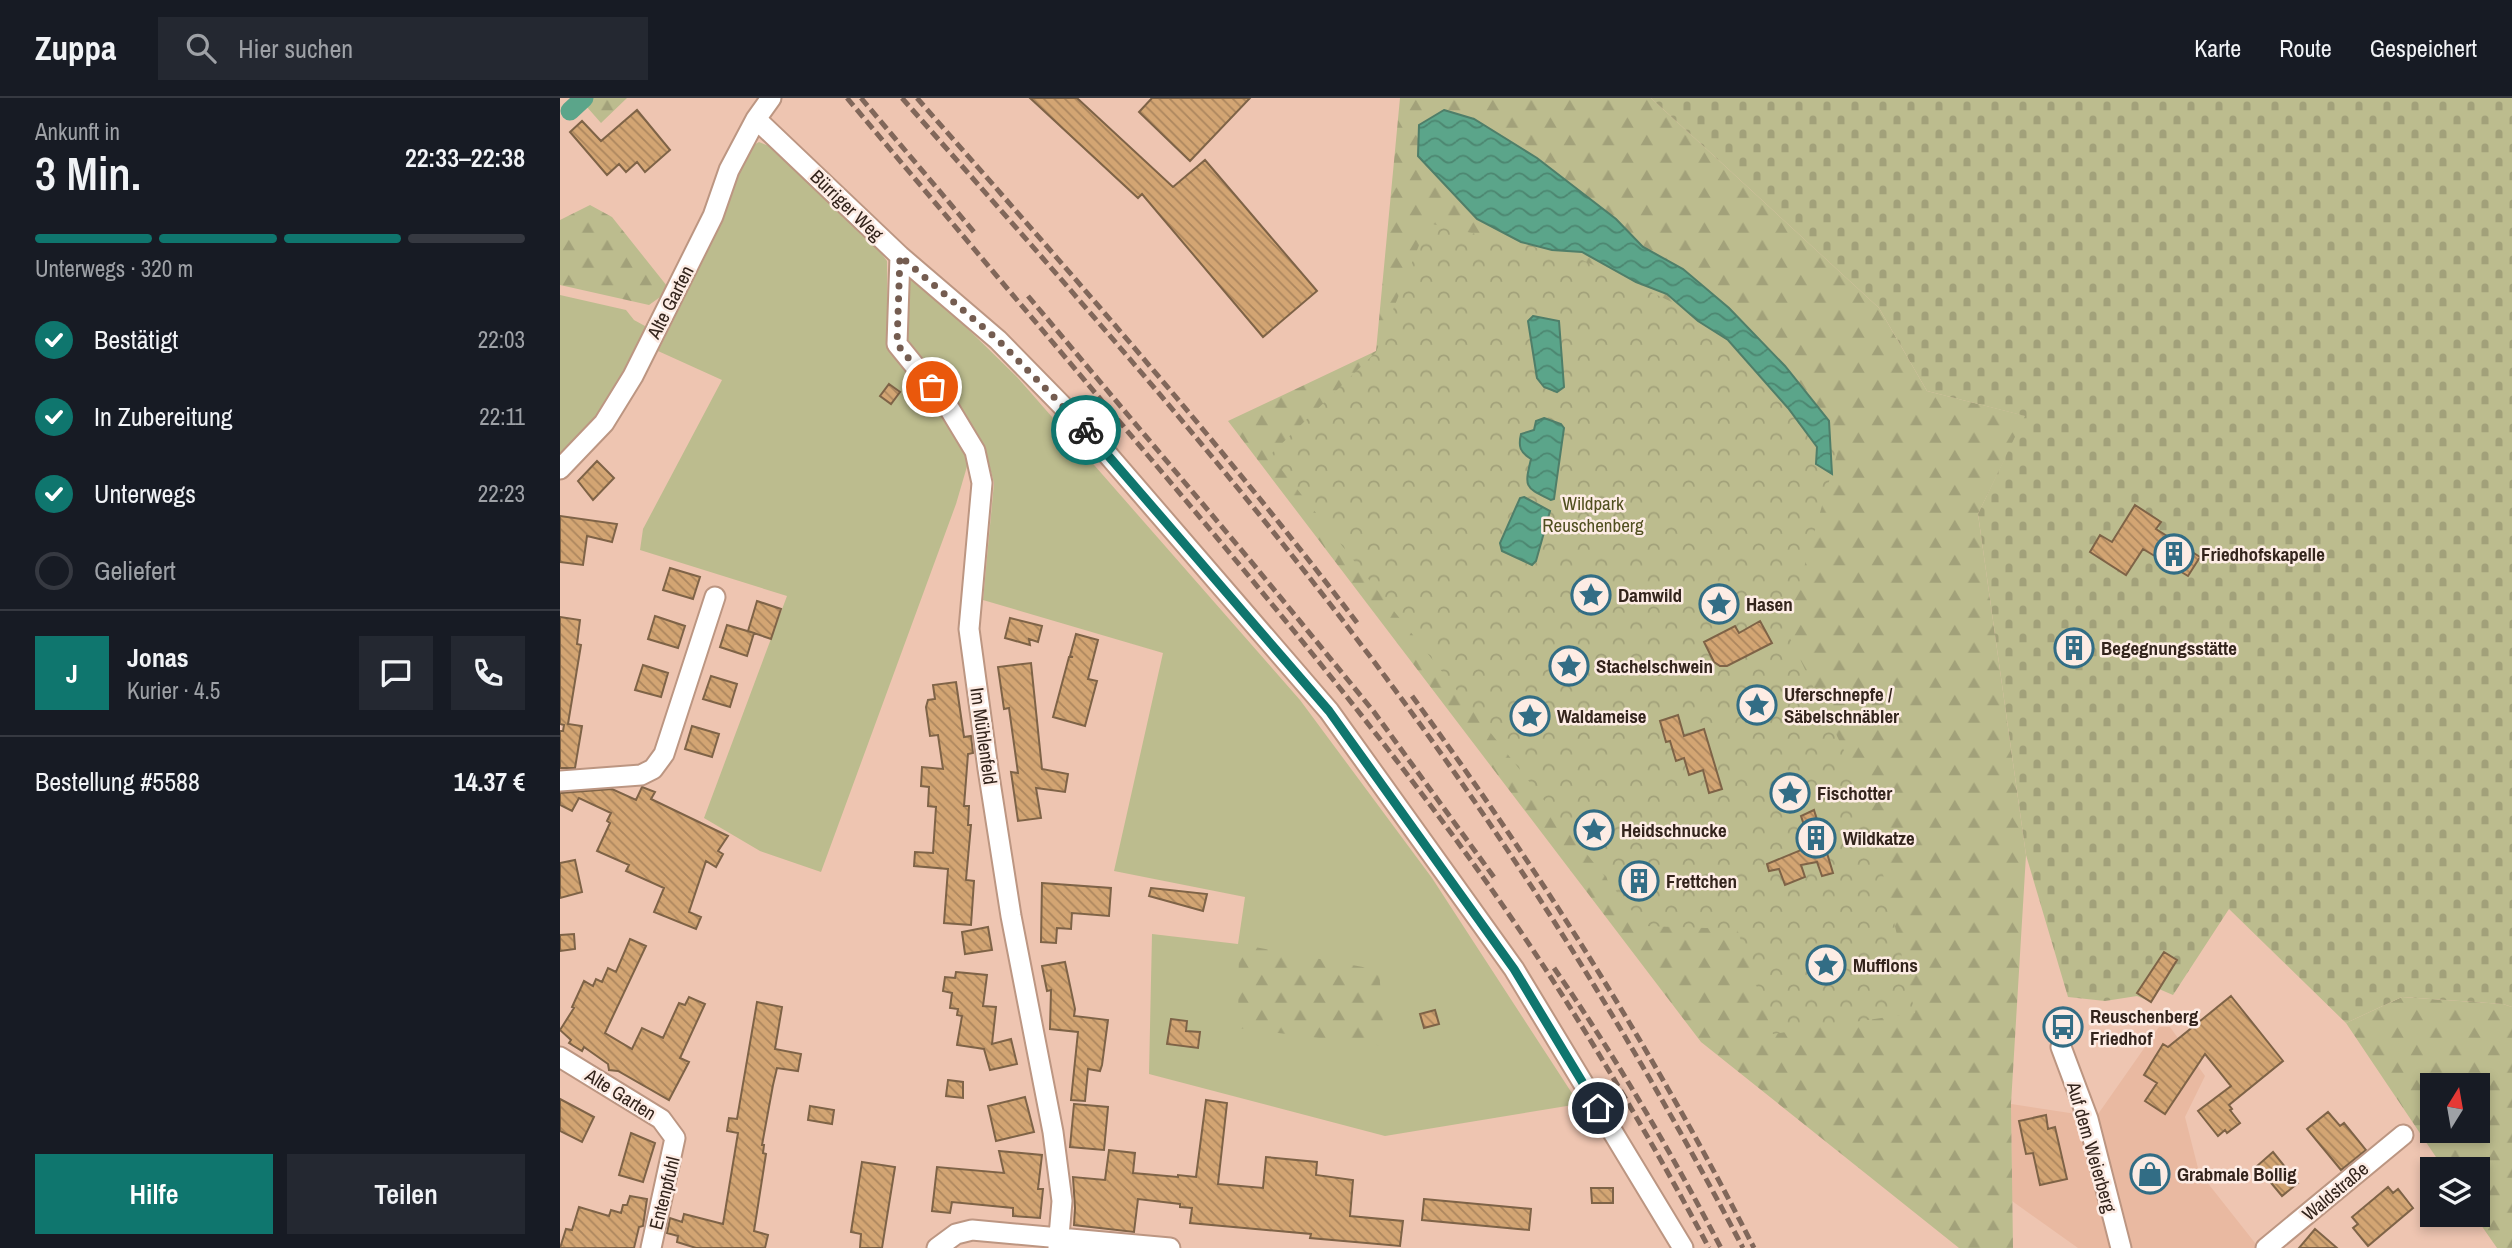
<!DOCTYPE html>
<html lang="de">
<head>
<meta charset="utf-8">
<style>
  :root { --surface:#171b24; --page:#242831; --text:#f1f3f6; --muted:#9ea1a6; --line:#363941; --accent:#0f766e }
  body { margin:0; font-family:"Archivo Narrow",sans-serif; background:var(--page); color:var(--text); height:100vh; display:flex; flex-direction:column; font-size:26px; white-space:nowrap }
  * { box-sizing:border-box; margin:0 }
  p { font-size:23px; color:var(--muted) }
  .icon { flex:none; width:38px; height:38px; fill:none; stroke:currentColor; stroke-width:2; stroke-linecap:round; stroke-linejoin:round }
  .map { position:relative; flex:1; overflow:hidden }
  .details { display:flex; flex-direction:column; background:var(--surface); width:560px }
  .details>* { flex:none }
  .needle { width:46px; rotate:11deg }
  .controls { position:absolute; left:1860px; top:975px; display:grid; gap:14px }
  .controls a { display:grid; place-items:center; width:70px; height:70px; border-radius:0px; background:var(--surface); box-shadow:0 4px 10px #0003; font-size:35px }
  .pin { position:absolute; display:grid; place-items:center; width:60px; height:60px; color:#fff; margin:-30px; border:4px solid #fff; border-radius:50%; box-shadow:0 2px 7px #0007 }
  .courier { position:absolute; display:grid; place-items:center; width:70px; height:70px; margin:-35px; border:5px solid #0f766e; border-radius:50%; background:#fff; color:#222; box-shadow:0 2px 9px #0007 }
  .head em { font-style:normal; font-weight:600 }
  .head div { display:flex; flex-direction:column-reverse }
  .head { display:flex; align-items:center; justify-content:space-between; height:119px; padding:0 35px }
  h1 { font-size:46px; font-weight:600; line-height:52px }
  .bar { display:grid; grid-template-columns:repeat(4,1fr); gap:10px 7px; align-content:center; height:84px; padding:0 35px }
  .bar i { height:9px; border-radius:5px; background:var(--line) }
  .bar .current { background:var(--accent) }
  .bar p { grid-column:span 4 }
  .line { display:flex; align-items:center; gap:18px; padding:0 35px; border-top:2px solid var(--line) }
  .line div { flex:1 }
  .round { display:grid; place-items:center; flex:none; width:74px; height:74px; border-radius:0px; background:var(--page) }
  ol { padding:0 35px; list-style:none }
  li { display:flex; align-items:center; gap:21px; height:77px }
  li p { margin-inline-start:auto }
  li .icon { padding:7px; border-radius:50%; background:var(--accent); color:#fff; stroke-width:4 }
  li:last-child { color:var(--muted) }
  li i { width:38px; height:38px; border:4px solid var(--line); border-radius:50% }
  .primary-button { display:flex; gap:14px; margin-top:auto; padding:14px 35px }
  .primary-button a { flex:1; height:80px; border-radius:0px; background:var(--accent); color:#fff; font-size:28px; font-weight:600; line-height:80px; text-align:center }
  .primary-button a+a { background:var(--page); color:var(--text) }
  header { display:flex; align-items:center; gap:42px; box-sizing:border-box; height:98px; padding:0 35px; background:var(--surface); border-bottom:2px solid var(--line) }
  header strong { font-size:33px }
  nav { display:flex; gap:38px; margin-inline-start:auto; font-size:24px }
  .search { width:490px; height:63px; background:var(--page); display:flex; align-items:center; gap:18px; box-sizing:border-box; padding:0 24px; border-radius:0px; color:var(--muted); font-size:26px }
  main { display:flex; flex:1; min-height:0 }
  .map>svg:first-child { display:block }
  .built { fill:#e9b9a1 }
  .green { fill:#bcbc8e }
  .forest { fill:url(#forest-firs); fill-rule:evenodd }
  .cemetery { fill:url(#cemetery-stones) }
  .park { fill:url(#park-crowns) }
  .water { fill:url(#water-waves); stroke:#4f7e69; stroke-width:2 }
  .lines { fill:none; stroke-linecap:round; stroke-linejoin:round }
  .canal { stroke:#5ba58a; stroke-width:19 }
  .building { fill:url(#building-back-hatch); stroke:#7e6347; stroke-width:2 }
  .minor-casing { stroke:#bc9682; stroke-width:23 }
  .minor { stroke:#fff; stroke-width:19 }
  .rail { stroke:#81675a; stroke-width:5; stroke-dasharray:10 5; stroke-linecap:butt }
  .done { stroke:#745c50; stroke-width:7; stroke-dasharray:0 12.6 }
  .route { stroke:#0f766e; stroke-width:9 }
  .labels { text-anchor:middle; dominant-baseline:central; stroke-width:5; stroke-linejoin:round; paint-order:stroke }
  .street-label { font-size:19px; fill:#33241c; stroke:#fdece4 }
  .park-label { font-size:19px; fill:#504f1f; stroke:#fdece4 }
  .poi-label { font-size:19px; font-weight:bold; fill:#33241c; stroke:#fdece4; text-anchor:start }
</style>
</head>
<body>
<header>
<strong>Zuppa</strong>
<div class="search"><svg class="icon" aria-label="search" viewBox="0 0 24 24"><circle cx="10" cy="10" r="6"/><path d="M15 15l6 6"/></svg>Hier suchen</div>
<nav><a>Karte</a><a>Route</a><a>Gespeichert</a></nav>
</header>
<main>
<section class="details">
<div class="head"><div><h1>3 Min.</h1><p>Ankunft in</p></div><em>22:33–22:38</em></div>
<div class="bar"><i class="current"></i><i class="current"></i><i class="current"></i><i></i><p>Unterwegs · 320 m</p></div>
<ol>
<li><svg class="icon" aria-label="check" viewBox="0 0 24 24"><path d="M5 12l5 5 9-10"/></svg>Bestätigt<p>22:03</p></li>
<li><svg class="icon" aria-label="check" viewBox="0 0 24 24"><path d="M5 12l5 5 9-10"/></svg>In Zubereitung<p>22:11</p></li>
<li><svg class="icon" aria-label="check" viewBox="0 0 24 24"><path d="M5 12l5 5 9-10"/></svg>Unterwegs<p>22:23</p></li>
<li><i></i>Geliefert</li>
</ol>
<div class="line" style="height:126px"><b class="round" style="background:var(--accent);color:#fff">J</b><div><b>Jonas</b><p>Kurier · 4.5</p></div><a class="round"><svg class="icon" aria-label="chat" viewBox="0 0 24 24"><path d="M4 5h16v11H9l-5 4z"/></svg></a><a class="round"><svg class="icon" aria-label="phone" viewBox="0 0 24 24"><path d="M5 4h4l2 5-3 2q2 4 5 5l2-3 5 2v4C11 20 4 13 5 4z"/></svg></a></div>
<div class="line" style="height:91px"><div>Bestellung #5588</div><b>14.37 €</b></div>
<div class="primary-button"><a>Hilfe</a><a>Teilen</a></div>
</section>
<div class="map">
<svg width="1952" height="1150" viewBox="0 0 1952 1150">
  <defs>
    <pattern id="forest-firs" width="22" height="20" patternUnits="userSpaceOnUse" patternTransform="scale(1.75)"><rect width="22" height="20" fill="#bcbc8e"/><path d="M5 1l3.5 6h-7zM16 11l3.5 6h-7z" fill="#a2a17a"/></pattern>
    <pattern id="cemetery-stones" width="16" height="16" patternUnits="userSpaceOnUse" patternTransform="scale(1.75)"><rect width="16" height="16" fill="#bcbc8e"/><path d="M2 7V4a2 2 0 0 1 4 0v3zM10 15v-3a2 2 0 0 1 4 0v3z" fill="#a2a17a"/></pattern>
    <pattern id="park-crowns" width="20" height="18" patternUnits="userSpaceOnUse" patternTransform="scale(1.75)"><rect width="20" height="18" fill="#bcbc8e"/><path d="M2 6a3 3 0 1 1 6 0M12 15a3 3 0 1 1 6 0" fill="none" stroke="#a2a17a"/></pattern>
    <pattern id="water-waves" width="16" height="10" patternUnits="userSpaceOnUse" patternTransform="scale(1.75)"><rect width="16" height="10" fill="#5ba58a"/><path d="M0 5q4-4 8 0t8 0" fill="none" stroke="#4c8670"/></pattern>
    <pattern id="building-back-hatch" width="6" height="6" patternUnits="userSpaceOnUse" patternTransform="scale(1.75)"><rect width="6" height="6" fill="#d3a573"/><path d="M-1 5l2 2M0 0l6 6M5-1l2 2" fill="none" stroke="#ac865e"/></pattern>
  </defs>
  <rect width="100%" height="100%" fill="#eec5b1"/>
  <path class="built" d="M1599,929H1610L1645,978L1625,1019L1639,1074L1699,1150H1572L1570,1147L1559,1150H1518L1452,1103L1451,1006L1536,1019Z"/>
  <path class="green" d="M199,44L209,48L310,140L327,163L328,246L406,347L408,365L396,406L261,774L200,753L144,720L227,498L80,452L83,431L162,282L98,253C132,186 163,119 190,49Z
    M348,177L359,183L457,279L740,602L872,780L1019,1006L825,1038L589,976L592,836L678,846L685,799L554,773L603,555L423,502L434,385L426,355L402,319L344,246Z
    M0,197L66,212L74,222L85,228L87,240L47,317L0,367Z"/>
  <path class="forest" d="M19,0H67L41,25Z
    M840,0H1091L1319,210L1367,293L1466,318L1418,416L1466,757L1451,1006L1453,1150H1399L1141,944L668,323L816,253ZM977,60L1056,121L1083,149L1123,171L1225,268L1269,323L1228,310L1168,242L1138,223L1107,196L1076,184L1022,154L992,152L961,144L917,121Z
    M30,107L52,119L107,188L103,197L89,207L0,187V122Z
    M679,846L819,872L825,948L678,930Z
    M1842,899L1943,906L1952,909V1150H1937L1914,1117L1918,1116V1071H1884L1786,925ZM1872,987H1918V1032H1872Z"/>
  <path class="cemetery" d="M1091,0H1952V909L1943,906L1842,899L1786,925L1669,811L1613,897L1599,891L1591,904L1577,898L1545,903L1508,899L1466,757L1418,416L1465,318L1367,293L1319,210Z"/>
  <path class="park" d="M868,125L1016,159L1148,221L1277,356L1226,532L1304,694L1355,915L1213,936L1177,831L1084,828L710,357L816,254Z"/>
  <path class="water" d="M884,12L914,21L977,60L1056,121L1083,149L1123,171L1169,210L1225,268L1269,323L1272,376L1256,366L1257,349L1228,310L1168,242L1138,223L1107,196L1076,184L1022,154L992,152L961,144L917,121L858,58L859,27Z
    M973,218L999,223L1004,289L997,294L984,289L977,280L968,223Z
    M984,320L1001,326L1004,330L994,401L991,402C965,389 964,390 971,361C960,354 958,349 961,336L974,332L976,323Z
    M964,399L990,413L976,463L972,467L942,453L940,445L960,400Z"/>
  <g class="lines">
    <path class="canal" d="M10,13L24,0"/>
  </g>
  <path class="building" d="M470,0H517L613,89L645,62L757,193L703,239L582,96L578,100Z
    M592,0H690L630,63L579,14Z
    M77,12L110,52L85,74L77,64L66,74L59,66L47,77L10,34L22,23L41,43Z
    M329,286L340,294L331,306L320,298Z
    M37,363L54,380L33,402L18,383Z
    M1575,407L1601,424L1596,431L1640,459L1628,478L1583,451L1566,477L1530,454L1540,437L1552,444Z
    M0,418L57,426L52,444L27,438L23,467L0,464Z
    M110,470L140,479L133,501L103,492Z
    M197,503L221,511L211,541L188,533Z
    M95,518L125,528L118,550L88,541Z
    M0,519L20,522L17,546L21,547L8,626L22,628L15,670H0V633H3L4,627L0,626Z
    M450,520L482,528L478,544L469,541L470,547L445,540Z
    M1200,523L1212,545L1167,568H1160L1154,564L1144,544L1175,528L1179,535Z
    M167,527L194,535L187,558L160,549Z
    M516,536L538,542L528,581L537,583L525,628L493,619L509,559H513L510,558Z
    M1506 551a8 8 0 1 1 16 0a8 8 0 1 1-16 0Z
    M471,565L482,671L508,676L505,694L476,690L481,720L458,723L451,674L458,675L449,610L444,611L438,569Z
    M83,567L108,575L101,599L75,592Z
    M151,578L177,586L170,609L143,601Z
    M396,584L404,639L411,638L413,655L408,656L404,708H409L408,727H411L406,782L414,783L411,827L384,825L388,771L354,768L355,754L373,755L376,709L368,708L369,689L361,688L362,669L383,671L378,637L370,638L366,609L368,602L375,601L373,587Z
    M1118,617L1124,638L1144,631L1162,691L1149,695L1143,672L1129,677L1124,660L1116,663L1110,643L1106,644L1100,623Z
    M132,628L159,636L152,659L125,651Z
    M82,689L95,694L91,701L168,738L158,753L163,756L156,769L146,763L129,814L141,819L136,831L94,814L104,790L66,773L69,767L37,753L50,725L47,723L51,715L19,700L12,713L0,707V695L52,691L76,702Z
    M1254,712L1273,775L1262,778L1257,764L1241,767L1245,779L1225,787L1219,771L1209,773L1207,766L1251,748L1241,718Z
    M15,762L22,794L0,800V765Z
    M482,785L551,790L549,818L512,815L511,831L497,830L496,845L481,844Z
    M591,790L647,796L643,813L589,798Z
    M428,829L432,852L405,856L402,834Z
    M14,836L15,851L0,853V837Z
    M70,841L86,848L45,935L72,951L82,930L103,940L119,905L125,907L129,899L145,906L120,960L129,964L109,1002L58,973L49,972L48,966L24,949L22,953L9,945L11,942L0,932L14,910L12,909L24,883L33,888L36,881L42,884L48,870L56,874Z
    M1604,854L1617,862L1591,904L1577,895Z
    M505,864L515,911L514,918L548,922L542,967L540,973L528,971L525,1003L511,1002L518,934L490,931L491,892L487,893L482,868Z
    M396,874L427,877L423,908L436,909L432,946L451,941L457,966L430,972L424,951L397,947L402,918L397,917L398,911L390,910L392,895L383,893L385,879L395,880Z
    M1671,898L1723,963L1669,1007L1672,1011L1670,1012L1680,1025L1667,1035L1665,1032L1658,1038L1638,1013L1671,988L1645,956L1605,1016L1585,1003L1597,985L1584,977L1603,946L1608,949Z
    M197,904L222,909L215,951L241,956L238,973L217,970L213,987L202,1047H204L203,1055L206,1056L194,1133L208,1137L205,1150H136L117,1144L118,1138L107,1135L110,1120L122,1124L124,1116L163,1126L178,1035L167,1033L169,1020L177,1021Z
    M875,912L879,926L864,930L860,916Z
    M611,921L627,923L626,933L640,934L638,950L607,946Z
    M388,982L403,984V1000L386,998Z
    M465,999L474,1034L436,1043L428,1008Z
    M0,1001L34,1019L22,1044L0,1033Z
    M646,1002L667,1005L658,1086L703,1090L706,1059L757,1064L756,1077L793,1082L790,1118L843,1123L840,1148L750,1140L751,1136L630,1125L632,1110L620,1109V1106L578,1101L574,1134L514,1127L515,1110L513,1079L545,1082L549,1052L575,1055L573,1075L618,1079V1077L636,1079Z
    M514,1006L548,1009L544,1052L510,1049Z
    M250,1008L274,1012L272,1026L248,1022Z
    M1768,1014L1780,1028L1784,1025L1806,1052L1781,1072L1747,1031Z
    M1486,1017L1488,1031L1495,1029L1507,1081L1480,1087L1473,1055L1466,1056L1459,1023Z
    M71,1035L95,1045L83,1084L59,1077Z
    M439,1053L482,1057L478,1091H483L480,1120L453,1118V1110L392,1104L390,1115L372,1113L377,1069L444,1075Z
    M1713,1054L1738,1085L1722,1098L1697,1068Z
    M1586,1061L1606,1073L1594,1091L1575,1079Z
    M302,1064L335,1069L322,1150H300L301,1136L291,1134Z
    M1828,1089L1833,1095L1838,1091L1853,1110L1808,1148L1793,1130L1798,1126L1792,1119Z
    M1031,1090H1053V1105H1032Z
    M70,1098L87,1101L83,1128L79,1129L74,1150H0L6,1131L12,1132L19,1109L49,1118L51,1112L61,1115L63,1107H67Z
    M864,1101L971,1111L969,1132L862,1122Z
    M1755,1131L1777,1150H1739Z"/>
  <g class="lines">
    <g class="minor-casing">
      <path id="minor" d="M196,21L340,158L438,242L530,336L769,613L954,871L1123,1150
        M340,158L337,246L389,310L415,353L422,385L409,531L428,671L451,818L493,1034L502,1103L498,1150
        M0,371L44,325L73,278L153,118L169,72L196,21L211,0
        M0,683L81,677L93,671L104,656L155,499
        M1501,949L1528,1021L1561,1150
        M0,959L101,1021L115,1040L91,1150
        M377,1150L396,1136L412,1132L610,1150
        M1706,1150L1843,1037"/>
    </g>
    <use href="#minor" class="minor"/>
    <path class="rail" d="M287,0C388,120 489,240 590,360C702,493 813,626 915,768C1002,889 1079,1019 1149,1150
      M301,0L414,134
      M342,0C513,194 685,388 838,596C967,771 1082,957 1183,1150
      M357,0C508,172 659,343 798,526
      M468,198L694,467L814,614L936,782
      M852,598C980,773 1096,957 1194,1150
      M994,870C1056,959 1111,1054 1161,1150"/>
  </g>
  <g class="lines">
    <path class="done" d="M372,289L337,246L340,158L438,242L526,332"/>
    <path class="route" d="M526,332L769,613L954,871L1038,1010"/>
  </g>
  <defs>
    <g id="building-ring" transform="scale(2.0125)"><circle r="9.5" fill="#fdece4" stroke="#326d85" stroke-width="1.5"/><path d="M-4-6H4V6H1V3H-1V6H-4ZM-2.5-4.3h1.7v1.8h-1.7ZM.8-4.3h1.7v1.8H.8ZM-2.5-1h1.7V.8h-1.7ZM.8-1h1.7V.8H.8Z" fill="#326d85"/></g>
    <g id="sight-ring" transform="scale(2.0125)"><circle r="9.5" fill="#fdece4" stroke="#326d85" stroke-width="1.5"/><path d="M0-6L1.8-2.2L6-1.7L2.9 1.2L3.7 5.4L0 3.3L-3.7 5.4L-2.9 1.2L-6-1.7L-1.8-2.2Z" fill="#326d85"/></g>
    <g id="bus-ring" transform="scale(2.0125)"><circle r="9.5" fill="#fdece4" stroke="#326d85" stroke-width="1.5"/><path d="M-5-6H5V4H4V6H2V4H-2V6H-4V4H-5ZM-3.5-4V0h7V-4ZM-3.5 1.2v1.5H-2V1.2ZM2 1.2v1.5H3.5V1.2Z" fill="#326d85"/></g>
    <g id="shop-ring" transform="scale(2.0125)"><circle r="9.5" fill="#fdece4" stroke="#326d85" stroke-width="1.5"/><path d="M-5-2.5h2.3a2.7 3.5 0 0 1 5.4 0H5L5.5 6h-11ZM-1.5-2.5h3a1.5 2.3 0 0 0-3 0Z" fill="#326d85"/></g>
  </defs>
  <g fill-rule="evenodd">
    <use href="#building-ring" x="1614" y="456"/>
    <use href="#sight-ring" x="1031" y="497"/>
    <use href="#sight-ring" x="1159" y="506"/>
    <use href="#building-ring" x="1514" y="550"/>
    <use href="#sight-ring" x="1009" y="568"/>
    <use href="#sight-ring" x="1197" y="607"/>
    <use href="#sight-ring" x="970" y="618"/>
    <use href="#sight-ring" x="1230" y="695"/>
    <use href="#sight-ring" x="1034" y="732"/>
    <use href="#building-ring" x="1256" y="740"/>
    <use href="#building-ring" x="1079" y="783"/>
    <use href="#sight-ring" x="1266" y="867"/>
    <use href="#bus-ring" x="1503" y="929"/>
    <use href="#shop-ring" x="1590" y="1076"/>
  </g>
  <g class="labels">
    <g class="street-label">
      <text transform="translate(287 107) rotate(44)">Bürriger Weg</text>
      <text transform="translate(110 204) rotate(-63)">Alte Garten</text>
      <text transform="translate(424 638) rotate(82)">Im Mühlenfeld</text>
      <text transform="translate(61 996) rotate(32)">Alte Garten</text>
      <text transform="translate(1532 1049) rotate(74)">Auf dem Weierberg</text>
      <text transform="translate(1775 1093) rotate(-40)">Waldstraße</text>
      <text transform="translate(104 1095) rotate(-76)">Entenpfuhl</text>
    </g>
    <g class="park-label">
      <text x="1033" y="405">Wildpark<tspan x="1033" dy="22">Reuschenberg</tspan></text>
    </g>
    <g class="poi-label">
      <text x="1641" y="456">Friedhofskapelle</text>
      <text x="1058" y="497">Damwild</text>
      <text x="1186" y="506">Hasen</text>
      <text x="1541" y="550">Begegnungsstätte</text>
      <text x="1036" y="568">Stachelschwein</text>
      <text x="1224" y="596">Uferschnepfe /<tspan x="1224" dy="22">Säbelschnäbler</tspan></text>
      <text x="997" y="618">Waldameise</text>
      <text x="1257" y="695">Fischotter</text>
      <text x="1061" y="732">Heidschnucke</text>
      <text x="1283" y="740">Wildkatze</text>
      <text x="1106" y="783">Frettchen</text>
      <text x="1293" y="867">Mufflons</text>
      <text x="1530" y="918">Reuschenberg<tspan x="1530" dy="22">Friedhof</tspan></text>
      <text x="1617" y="1076">Grabmale Bollig</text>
    </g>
  </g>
</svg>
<div class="controls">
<a><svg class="needle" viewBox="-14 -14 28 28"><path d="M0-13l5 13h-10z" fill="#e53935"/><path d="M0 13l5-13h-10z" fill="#9ea1a6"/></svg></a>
<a><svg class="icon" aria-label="layers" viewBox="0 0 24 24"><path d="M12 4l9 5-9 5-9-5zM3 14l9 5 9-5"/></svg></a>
</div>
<div class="pin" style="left:372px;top:289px;background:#ea580c"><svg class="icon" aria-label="bag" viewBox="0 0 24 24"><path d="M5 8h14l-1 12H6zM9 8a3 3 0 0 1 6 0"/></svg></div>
<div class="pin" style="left:1038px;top:1010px;background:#1f2937"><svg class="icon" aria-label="home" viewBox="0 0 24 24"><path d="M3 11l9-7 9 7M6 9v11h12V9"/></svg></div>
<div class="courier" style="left:526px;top:332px"><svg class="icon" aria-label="bike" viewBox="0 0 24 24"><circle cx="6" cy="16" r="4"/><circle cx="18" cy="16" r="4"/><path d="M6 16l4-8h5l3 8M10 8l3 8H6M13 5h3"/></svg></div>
</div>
</main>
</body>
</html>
